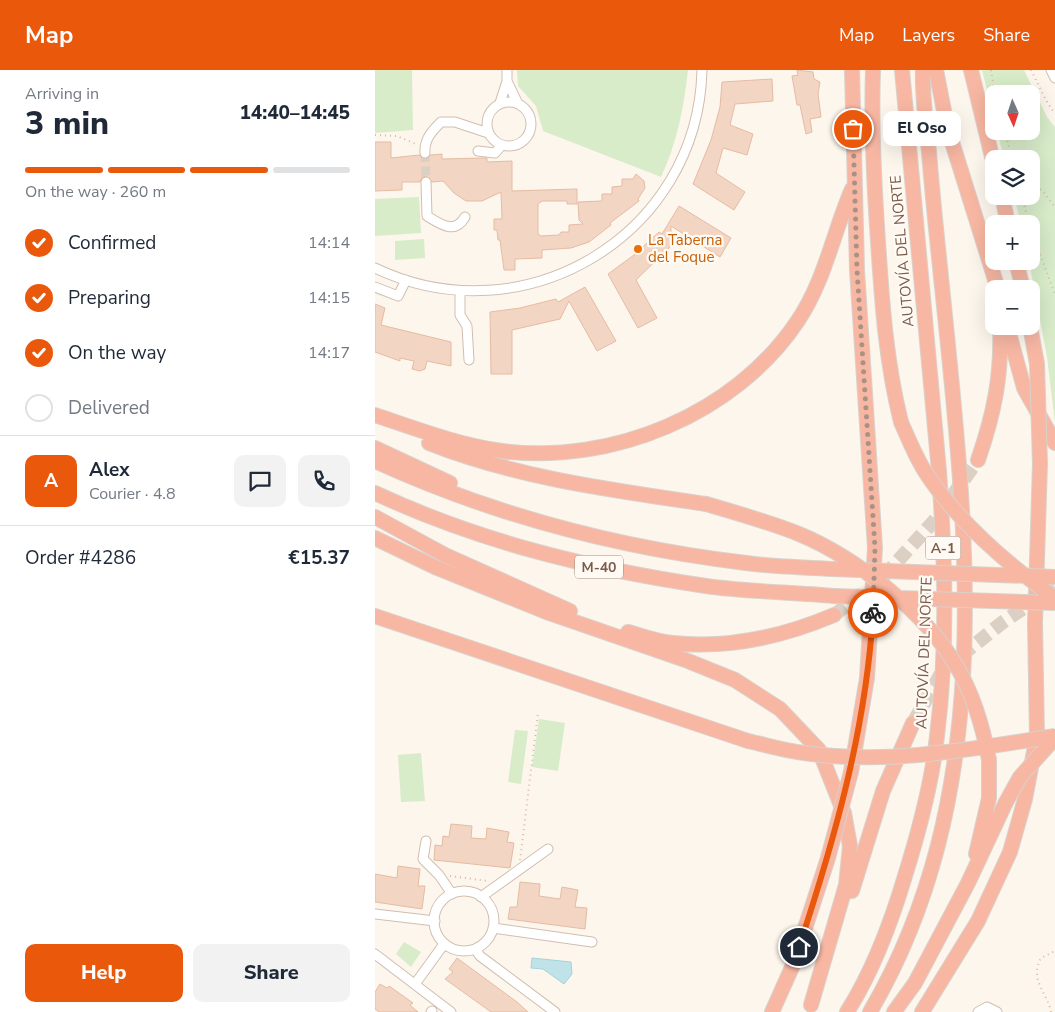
<!DOCTYPE html>
<html lang="en">
<head>
<meta charset="utf-8">
<style>
  :root { --surface:#fff; --page:#f2f2f3; --text:#1f2937; --muted:#747a83; --line:#e0e1e3; --accent:#ea580c }
  body { margin:0; font-family:"Nunito Sans",sans-serif; background:var(--page); color:var(--text); height:100vh; display:flex; flex-direction:column; font-size:19px; white-space:nowrap }
  * { box-sizing:border-box; margin:0 }
  p { font-size:16px; color:var(--muted) }
  .icon { flex:none; width:28px; height:28px; fill:none; stroke:currentColor; stroke-width:2; stroke-linecap:round; stroke-linejoin:round }
  .map { position:relative; flex:1; overflow:hidden }
  .side { display:flex; flex-direction:column; background:var(--surface); width:375px }
  .side>* { flex:none }
  .needle { width:32px; rotate:177deg }
  .tools { position:absolute; left:610px; top:15px; display:grid; gap:10px }
  .tools a { display:grid; place-items:center; width:55px; height:55px; border-radius:10px; background:var(--surface); box-shadow:0 5px 20px #0002; font-size:25px }
  .pin { position:absolute; display:grid; place-items:center; width:42px; height:42px; color:#fff; margin:-21px; border:2px solid #fff; border-radius:50%; box-shadow:0 1px 5px #0007 }
  .courier { position:absolute; display:grid; place-items:center; width:50px; height:50px; margin:-25px; border:4px solid #ea580c; border-radius:50%; background:#fff; color:#222; box-shadow:0 1px 6px #0007 }
  .bubble { position:absolute; height:35px; border-radius:10px; background:var(--surface); box-shadow:0 5px 20px #0002; font-size:16px; font-weight:800; line-height:35px; text-align:center }
  .head em { font-style:normal; font-weight:800 }
  .head div { display:flex; flex-direction:column-reverse }
  .head { display:flex; align-items:center; justify-content:space-between; height:85px; padding:0 25px }
  h1 { font-size:32px; font-weight:800; line-height:38px }
  .bar { display:grid; grid-template-columns:repeat(4,1fr); gap:8px 5px; align-content:center; height:60px; padding:0 25px }
  .bar i { height:6px; border-radius:4px; background:var(--line) }
  .bar .on { background:var(--accent) }
  .bar p { grid-column:span 4 }
  .line { display:flex; align-items:center; gap:12px; padding:0 25px; border-top:1px solid var(--line) }
  .line div { flex:1 }
  .round { display:grid; place-items:center; flex:none; width:52px; height:52px; border-radius:10px; background:var(--page) }
  ol { padding:0 25px; list-style:none }
  li { display:flex; align-items:center; gap:15px; height:55px }
  li p { margin-inline-start:auto }
  li .icon { padding:5px; border-radius:50%; background:var(--accent); color:#fff; stroke-width:4 }
  li:last-child { color:var(--muted) }
  li i { width:28px; height:28px; border:2px solid var(--line); border-radius:50% }
  .button { display:flex; gap:10px; margin-top:auto; padding:10px 25px }
  .button a { flex:1; height:58px; border-radius:10px; background:var(--accent); color:#fff; font-size:20px; font-weight:800; line-height:58px; text-align:center }
  .button a+a { background:var(--page); color:var(--text) }
  header { display:flex; align-items:center; gap:30px; box-sizing:border-box; height:70px; padding:0 25px; background:var(--accent); color:#fff }
  header strong { font-size:24px }
  nav { display:flex; gap:28px; margin-inline-start:auto; font-size:18px }
  main { display:flex; flex:1; min-height:0 }
  .map>svg:first-child { display:block }
  .green { fill:#d8ecc9 }
  .water { fill:#bfe3e8; stroke:#a5d3da }
  .building { fill:#f3d5c3; stroke:#e6bba3 }
  .lines { fill:none; stroke-linecap:round; stroke-linejoin:round }
  .minor-tunnel { stroke:#dcd0c4; stroke-width:9; stroke-dasharray:9 4.5; stroke-linecap:butt }
  .highway-tunnel { stroke:#dcd0c4; stroke-width:14; stroke-dasharray:14 7; stroke-linecap:butt }
  .minor-casing { stroke:#d1beb0; stroke-width:11 }
  .highway-casing { stroke:#dad1cd; stroke-width:16 }
  .path { stroke:#d9b8a5; stroke-width:2; stroke-dasharray:1 4; stroke-linecap:butt }
  .minor { stroke:#fff; stroke-width:9 }
  .highway { stroke:#f7b7a3; stroke-width:14 }
  .highway-bridge-casing { stroke:#dad1cd; stroke-width:16; stroke-linecap:butt }
  .highway-bridge { stroke:#f7b7a3; stroke-width:14 }
  .done { stroke:#a89285; stroke-width:5; stroke-dasharray:0 9 }
  .route { stroke:#ea580c; stroke-width:6 }
  .food-dot { fill:#e8710a; stroke:#fffaf3; stroke-width:2 }
  .labels { text-anchor:middle; dominant-baseline:central; stroke-width:4.5; stroke-linejoin:round; paint-order:stroke }
  .shield { fill:#fffaf3; stroke:#a28b7f; stroke-width:1 }
  .shield-label { font-size:14px; font-weight:bold; fill:#7a5c4d }
  .food-label { font-size:15px; fill:#c56008; stroke:#fffaf3; text-anchor:start }
  .street-label { font-size:15px; fill:#7a5c4d; stroke:#fffaf3 }
</style>
</head>
<body>
<header>
<strong>Map</strong>
<nav><a>Map</a><a>Layers</a><a>Share</a></nav>
</header>
<main>
<section class="side">
<div class="head"><div><h1>3 min</h1><p>Arriving in</p></div><em>14:40–14:45</em></div>
<div class="bar"><i class="on"></i><i class="on"></i><i class="on"></i><i></i><p>On the way · 260 m</p></div>
<ol>
<li><svg class="icon" aria-label="check" viewBox="0 0 24 24"><path d="M5 12l5 5 9-10"/></svg>Confirmed<p>14:14</p></li>
<li><svg class="icon" aria-label="check" viewBox="0 0 24 24"><path d="M5 12l5 5 9-10"/></svg>Preparing<p>14:15</p></li>
<li><svg class="icon" aria-label="check" viewBox="0 0 24 24"><path d="M5 12l5 5 9-10"/></svg>On the way<p>14:17</p></li>
<li><i></i>Delivered</li>
</ol>
<div class="line" style="height:90px"><b class="round" style="background:var(--accent);color:#fff">A</b><div><b>Alex</b><p>Courier · 4.8</p></div><a class="round"><svg class="icon" aria-label="chat" viewBox="0 0 24 24"><path d="M4 5h16v11H9l-5 4z"/></svg></a><a class="round"><svg class="icon" aria-label="phone" viewBox="0 0 24 24"><path d="M5 4h4l2 5-3 2q2 4 5 5l2-3 5 2v4C11 20 4 13 5 4z"/></svg></a></div>
<div class="line" style="height:65px"><div>Order #4286</div><b>€15.37</b></div>
<div class="button"><a>Help</a><a>Share</a></div>
</section>
<div class="map">
<svg width="680" height="942" viewBox="0 0 680 942">
  <rect width="100%" height="100%" fill="#fdf6ec"/>
  <path class="green" d="M0,0H37L38,60L0,63Z
    M142,0H313C309,37 302,73 286,107L168,61L161,36L143,16Z
    M607,0H649L672,47L680,57V353L672,287L654,191H656V154H646L639,126H656V89H629L622,61H656V24H619V49Z
    M44,127L46,163L0,166V129Z
    M49,169L50,188L20,190V171Z
    M164,649L190,653L183,701L157,697Z
    M140,660L153,661L146,714L133,712Z
    M46,683L50,731L26,732L23,685Z
    M29,872L46,882L36,897L21,884Z"/>
  <path class="water" d="M157,888L196,892L197,904L189,914L168,899L156,898Z"/>
  <path class="building" d="M422,0L438,2L439,9L445,12L443,24L446,47L435,49L437,62L431,64L425,35H422L417,6L423,5Z
    M397,9L398,31L360,34L355,55L378,64L372,85L348,78L341,103L370,122L359,140L318,114L336,70L345,37L347,12Z
    M0,72H16V88L44,85L50,89L56,85L67,84V89L107,88H112V92L137,91V121L202,119V134H192V131H167L163,134V164L166,166L184,165L186,162H194V155L208,154L204,150L203,132L227,131V124H237V117L247,116V109H258L261,104L269,111L270,118L263,129L264,131L235,153L236,155L214,172L196,178L167,180V188L140,189V200H129L125,170H123L122,160H119V149H127L126,122L107,131H91L79,123L68,111L57,112L51,106L47,107L45,112H27V120L0,121Z
    M304,136L356,168L345,187L296,156V176L261,210L282,248L263,258L233,204L259,185L284,162L287,164Z
    M210,217L241,271L222,281L194,231L185,249L137,260V304H116L115,242L145,238L181,229L183,232Z
    M0,234L10,238L6,255L76,272V296L52,291L50,299L45,301L37,299L39,291L25,288V291L0,282Z
    M76,754L97,756L96,768L111,769L112,758L134,762L132,772L139,773L135,798L59,790L60,775L67,776L68,766L74,767Z
    M23,796L45,799L43,816H50L47,839L0,832V804L22,808Z
    M145,812L165,814L164,826L185,829L187,817L203,820L200,837L212,838L210,859L133,849L135,837H142Z
    M82,888L142,932L153,942H116L70,909L78,902L74,899Z
    M5,914L12,918L14,916L38,933L35,935L43,942H4L0,939V922Z"/>
  <g class="lines">
    <path class="minor-tunnel" d="M50,83L51,112"/>
    <path class="highway-tunnel" d="M509,506L559,451L603,390
      M459,545L488,523
      M538,653L568,600L628,552L680,517"/>
    <g class="minor-casing">
      <path id="minor" d="M676,0L680,8
        M132,11L143,34
        M112 54a22 22 0 1 1 44 0a22 22 0 1 1-44 0Z
        M125,33L132,11V0
        M103,81L120,83L126,76
        M50,83C49,69 57,61 66,52H80L113,63
        M51,112L52,146C65,154 80,165 90,147
        M0,198C148,269 323,166 327,0
        M0,217L23,226L31,210
        M85,221V245L92,256L94,290
        M51,771L48,789L64,805L77,824
        M59 851a30 30 0 1 1 60 0a30 30 0 1 1-60 0Z
        M106,827L173,779
        M0,844L60,851
        M118,858L217,872
        M100,879L105,886L180,942
        M0,884L76,942
        M40,914L69,874
        M56,942L57,941
        M603,942L612,937L622,942"/>
    </g>
    <g class="highway-casing">
      <path id="highway" d="M498,0C496,57 499,114 503,171C507,233 511,292 526,352
        M561,0L572,56L623,219
        M596,0L619,95
        M627,126L633,154
        M641,191L648,219
        M632,256L649,318L680,373
        M655,256L662,294
        M0,345C42,359 83,375 127,381C237,395 360,344 422,252C450,211 458,163 477,119
        M54,373C142,408 237,420 331,434
        M0,378L75,413
        M603,390C619,344 627,305 625,256
        M0,391C116,444 244,478 371,493C399,497 429,497 457,499
        M0,423C105,472 216,499 331,516C373,522 417,522 459,526
        M0,447L70,485L195,541
        M0,468L60,497L174,543L313,591L360,610L405,639L444,680L469,743L475,776L471,815L436,935
        M0,546L373,671
        M253,562C267,566 283,572 298,573C354,579 407,567 459,545
        M476,702L492,608L500,478L482,200L477,0
        M601,784L614,728V690
        M477,821L508,721L538,653
        M397,942L418,895L453,788
        M472,942C498,901 516,853 530,806C544,761 557,714 562,666C573,578 570,489 564,401L527,0
        M495,942C628,715 590,445 565,197C561,159 557,120 554,82C551,55 547,27 548,0
        M519,942L540,913L593,813L630,734
        M547,942L603,851L635,782L650,729L662,666L660,553L665,394"/>
    </g>
    <path class="path" d="M616,0L620,24
      M656,0L672,32L680,44
      M630,61L637,89
      M0,65L22,66L43,75
      M656,115L667,120L680,137
      M647,126L654,154
      M656,161L680,224
      M145,790L163,643
      M75,806L113,811
      M676,942C672,922 654,910 666,888L680,881"/>
    <use href="#minor" class="minor"/>
    <use href="#highway" class="highway"/>
    <g class="highway-bridge-casing">
      <path id="highway-bridge" d="M662,294L665,394
        M526,352C533,368 540,385 549,400C580,449 633,495 680,528
        M331,434C362,443 394,452 424,464C482,488 551,543 582,597C599,626 608,657 614,690
        M457,499L680,507
        M459,526L680,533
        M373,671C391,675 410,681 429,683C513,695 597,679 680,666
        M630,734L645,707L680,668
        M453,788L476,702"/>
    </g>
    <use href="#highway-bridge" class="highway-bridge"/>
  </g>
  <g class="lines">
    <path class="done" d="M478,59L482,200L500,478L498,543"/>
    <path class="route" d="M424,877C460,768 491,659 498,543"/>
  </g>
  <circle class="food-dot" cx="263" cy="179" r="5"/>
  <g class="labels">
    <g class="shield">
      <rect x="550.5" y="466.5" width="35" height="23" rx="4"/>
      <rect x="200" y="485.5" width="48" height="23" rx="4"/>
    </g>
    <g class="shield-label">
      <text x="568" y="478">A-1</text>
      <text x="224" y="497">M-40</text>
    </g>
    <g class="food-label">
      <text x="273" y="170">La Taberna<tspan x="273" dy="17">del Foque</tspan></text>
    </g>
    <g class="street-label">
      <text transform="translate(527 181) rotate(-95)">AUTOVÍA DEL NORTE</text>
      <text transform="translate(549 583) rotate(-88)">AUTOVÍA DEL NORTE</text>
    </g>
  </g>
</svg>
<div class="tools">
<a><svg class="needle" viewBox="-14 -14 28 28"><path d="M0-13l5 13h-10z" fill="#e53935"/><path d="M0 13l5-13h-10z" fill="#747a83"/></svg></a>
<a><svg class="icon" aria-label="layers" viewBox="0 0 24 24"><path d="M12 4l9 5-9 5-9-5zM3 14l9 5 9-5"/></svg></a>
<a>+</a>
<a>−</a>
</div>
<div class="pin" style="left:478px;top:59px;background:#ea580c"><svg class="icon" aria-label="bag" viewBox="0 0 24 24"><path d="M5 8h14l-1 12H6zM9 8a3 3 0 0 1 6 0"/></svg></div>
<div class="pin" style="left:424px;top:877px;background:#1f2937"><svg class="icon" aria-label="home" viewBox="0 0 24 24"><path d="M3 11l9-7 9 7M6 9v11h12V9"/></svg></div>
<div class="courier" style="left:498px;top:543px"><svg class="icon" aria-label="bike" viewBox="0 0 24 24"><circle cx="6" cy="16" r="4"/><circle cx="18" cy="16" r="4"/><path d="M6 16l4-8h5l3 8M10 8l3 8H6M13 5h3"/></svg></div>
<div class="bubble" style="left:508px;top:41px;width:78px">El Oso</div>
</div>
</main>
</body>
</html>
